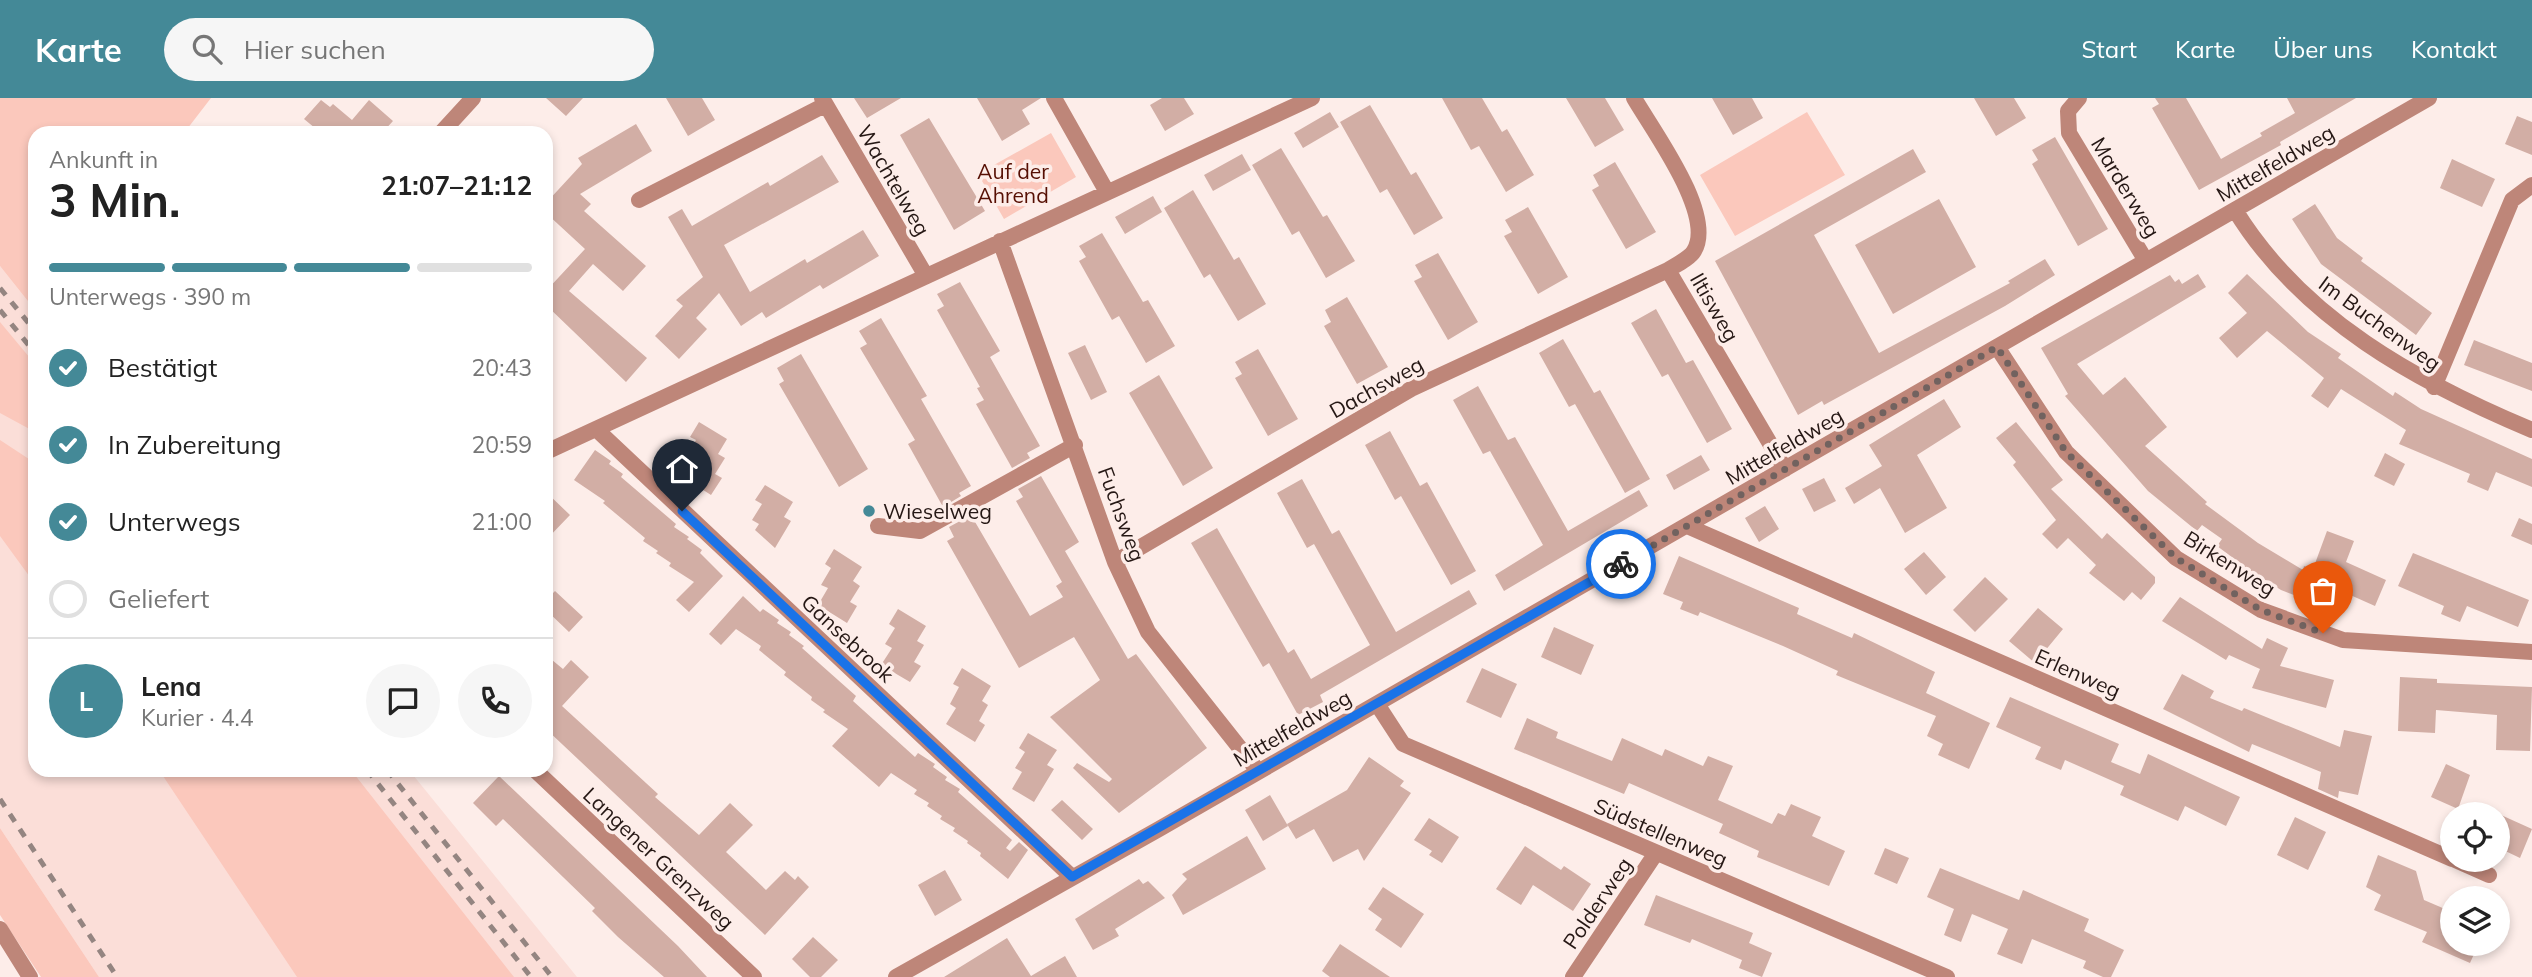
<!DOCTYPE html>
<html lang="de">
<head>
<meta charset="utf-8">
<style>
  :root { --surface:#fff; --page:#f6f6f6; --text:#222; --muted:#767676; --line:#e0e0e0; --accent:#448997 }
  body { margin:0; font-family:Mulish,sans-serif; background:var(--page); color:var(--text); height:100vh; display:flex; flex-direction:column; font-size:26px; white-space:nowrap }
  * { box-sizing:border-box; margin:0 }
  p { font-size:23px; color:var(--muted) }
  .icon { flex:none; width:38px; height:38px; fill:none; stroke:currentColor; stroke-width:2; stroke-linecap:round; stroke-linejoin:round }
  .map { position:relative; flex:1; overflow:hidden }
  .panel { position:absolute; left:28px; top:28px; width:525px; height:651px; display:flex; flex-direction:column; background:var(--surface); border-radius:21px; box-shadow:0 4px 10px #0003 }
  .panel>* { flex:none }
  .fabs { position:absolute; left:2440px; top:704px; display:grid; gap:14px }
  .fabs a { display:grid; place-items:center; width:70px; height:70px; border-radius:50%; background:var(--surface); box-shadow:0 4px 10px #0003; font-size:35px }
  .pin { position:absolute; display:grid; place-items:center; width:60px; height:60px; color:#fff; margin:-72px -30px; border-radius:50% 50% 50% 0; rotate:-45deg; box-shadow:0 0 7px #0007 }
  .pin .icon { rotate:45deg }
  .courier { position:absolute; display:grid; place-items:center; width:70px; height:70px; margin:-35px; border:5px solid #1a73e8; border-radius:50%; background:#fff; color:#222; box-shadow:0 2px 9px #0007 }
  .head em { font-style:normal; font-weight:700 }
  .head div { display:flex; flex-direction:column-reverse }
  .head { display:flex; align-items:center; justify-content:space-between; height:119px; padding:0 21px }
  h1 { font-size:46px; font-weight:700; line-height:52px }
  .bar { display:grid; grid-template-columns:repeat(4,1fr); gap:10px 7px; align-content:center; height:84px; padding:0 21px }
  .bar i { height:9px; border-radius:5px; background:var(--line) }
  .bar .current { background:var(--accent) }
  .bar p { grid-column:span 4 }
  .line { display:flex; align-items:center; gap:18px; padding:0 21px; border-top:2px solid var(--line) }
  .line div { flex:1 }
  .round { display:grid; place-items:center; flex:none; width:74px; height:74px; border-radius:37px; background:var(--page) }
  ol { padding:0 21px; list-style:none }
  li { display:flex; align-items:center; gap:21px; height:77px }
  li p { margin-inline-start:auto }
  li .icon { padding:7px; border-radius:50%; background:var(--accent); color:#fff; stroke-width:4 }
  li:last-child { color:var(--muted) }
  li i { width:38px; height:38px; border:4px solid var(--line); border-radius:50% }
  header { display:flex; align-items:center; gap:42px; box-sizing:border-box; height:98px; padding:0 35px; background:var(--accent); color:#fff }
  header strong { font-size:33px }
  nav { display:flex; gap:38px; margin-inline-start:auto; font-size:24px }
  .search { width:490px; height:63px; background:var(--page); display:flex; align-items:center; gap:18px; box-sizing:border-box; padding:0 24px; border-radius:38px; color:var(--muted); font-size:26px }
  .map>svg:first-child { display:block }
  .built { fill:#fbded8 }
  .green { fill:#fbc8bc }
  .building { fill:#d2aea5 }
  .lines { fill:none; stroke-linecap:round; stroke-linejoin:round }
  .minor { stroke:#be8679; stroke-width:16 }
  .rail { stroke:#948581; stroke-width:5; stroke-dasharray:9 9; stroke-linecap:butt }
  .done { stroke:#71625f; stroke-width:7; stroke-dasharray:0 12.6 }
  .route { stroke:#1a73e8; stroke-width:9 }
  .poi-dot { fill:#448997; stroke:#fdede9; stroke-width:2.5 }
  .labels { text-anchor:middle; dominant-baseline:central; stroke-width:7; stroke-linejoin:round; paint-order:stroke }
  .street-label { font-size:21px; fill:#251714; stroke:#fdede9 }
  .park-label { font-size:21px; fill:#560f03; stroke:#fdede9 }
  .poi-label { font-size:21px; fill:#251714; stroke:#fdede9; text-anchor:start }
</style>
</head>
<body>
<header>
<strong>Karte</strong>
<div class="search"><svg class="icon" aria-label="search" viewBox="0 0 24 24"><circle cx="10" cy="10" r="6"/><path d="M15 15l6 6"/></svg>Hier suchen</div>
<nav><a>Start</a><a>Karte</a><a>Über uns</a><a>Kontakt</a></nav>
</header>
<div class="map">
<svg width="2532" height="879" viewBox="0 0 2532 879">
  <rect width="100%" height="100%" fill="#fdede9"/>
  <path class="built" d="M0,168L35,212V672H409L577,879H99L0,730Z"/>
  <path class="green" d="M0,0H211L184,35H35V212L0,168Z
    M1807,14L1845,77L1735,138L1700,77Z
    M1051,35L1076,79L1004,121L978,76Z
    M0,224L35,266V334L0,315Z
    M0,342L35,365V486L0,438Z
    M159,672H351L514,879H297Z
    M0,730L99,879H41L0,817Z"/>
  <path class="building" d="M546,0H583L566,18Z
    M666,0H702L715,22L688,38Z
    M854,0H901L867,20Z
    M977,0H1041L1022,12L1030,26L1002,43Z
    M1162,0H1184L1194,16L1165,33L1150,7Z
    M1442,0H1482L1502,34L1507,31L1534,77L1506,94L1479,48L1471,52Z
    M1566,0H1605L1624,32L1595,49Z
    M1712,0H1752L1763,20L1733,37Z
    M1974,0H2014L2026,20L1996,38Z
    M2155,0H2186L2221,61L2262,38L2260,35L2295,15L2287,0H2356L2280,44L2281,47L2199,92L2152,10L2159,6Z
    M321,2L330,9L333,6L352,22L369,2L393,23L382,35H321L304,21Z
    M1370,7L1411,77L1416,74L1443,120L1414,137L1387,91L1380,95L1340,24Z
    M1330,14L1339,29L1303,50L1294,35Z
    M2517,18L2532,24V57L2505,46Z
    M929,20L985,113L954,132L900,37Z
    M636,26L652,53L580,96L591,106L584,113L646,168L623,193L593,166L569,193L647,260L626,284L546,207V193L585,151L546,115V105L582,66L578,60Z
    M2055,39L2108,131L2078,148L2032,66L2038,62L2032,52Z
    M1281,50L1323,119L1327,117L1355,163L1326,180L1299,133L1292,137L1252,67Z
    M1913,51L1926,74L1814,137L1879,255L2010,185L2008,183L2045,161L2055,177L2005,208L1824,307L1822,303L1798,317L1715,163Z
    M1242,56L1251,72L1213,93L1204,77Z
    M822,57L839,84L724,147L750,194L805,161L807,165L863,132L879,158L823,191L820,187L766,220L762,214L741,228L719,195L696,220L707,231L679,261L655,238L683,208L676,202L703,179L668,119L682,111L692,128L768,84L770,88Z
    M2452,61L2495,81L2482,109L2440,90Z
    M1615,64L1656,134L1626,151L1592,92L1599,88L1593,77Z
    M1193,92L1234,162L1239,159L1266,206L1238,223L1210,176L1204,180L1164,110Z
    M1153,98L1162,114L1125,136L1115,119Z
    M1939,101L1976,169L1893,216L1855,147Z
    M2315,106L2337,140L2363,160L2361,163L2432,215L2416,237L2321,166L2292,121Z
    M1528,109L1568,179L1538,196L1504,138L1512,134L1505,122Z
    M1102,135L1143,204L1148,202L1175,248L1146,265L1119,218L1112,222L1079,163L1086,159L1079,148Z
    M1438,155L1478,224L1448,242L1414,183L1422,179L1415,167Z
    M2198,176L2206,189L2077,266L2103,297L2125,279L2167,329L2145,348L2207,404L2205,406L2258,445L2303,472L2304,468L2313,471L2327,433L2354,443L2346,464L2386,482L2375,508L2330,488L2323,508L2281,492L2248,471L2217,448L2222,441L2202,427L2197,433L2148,393L2065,298L2068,296L2041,250L2170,177L2175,184L2179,181L2182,186Z
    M2247,176L2308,234L2341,256L2338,260L2393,298L2395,294L2421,311L2532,361V389L2496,374L2488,393L2467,384L2470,376L2399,346L2406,332L2341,291L2328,310L2311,298L2324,280L2267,233L2237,260L2219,240L2247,215L2228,195Z
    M960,184L1000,253L990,259L1040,348L1027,355L1030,360L1012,370L976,306L984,302L977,290L980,289L937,212L944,208L937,196Z
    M1347,199L1388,269L1357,286L1324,228L1331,224L1325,212Z
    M1656,211L1686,265L1693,262L1732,331L1707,345L1668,276L1662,279L1631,225Z
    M881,220L927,298L921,301L971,388L959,395L961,398L943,409L908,346L915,342L860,250L867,246L859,233Z
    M1563,241L1594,295L1600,292L1650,381L1625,395L1575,306L1569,309L1539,255Z
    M2474,242L2532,265V293L2464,267Z
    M1085,247L1107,294L1091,302L1068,255Z
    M1258,251L1298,321L1268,338L1235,280L1242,276L1235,264Z
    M801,256L868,371L839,389L779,286L784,283L777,270Z
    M1159,277L1213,370L1183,388L1129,295Z
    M1478,288L1508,342L1515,339L1568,433L1639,392L1648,408L1504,493L1495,477L1543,447L1490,353L1483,356L1453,302Z
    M1944,301L1961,329L1917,357L1947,410L1905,435L1880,390L1854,406L1845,390L1882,368L1869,347Z
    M699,324L727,341L718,356L725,360L715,376L722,380L711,397L683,379L693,363L686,359L696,342L690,339Z
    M2016,324L2063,382L2051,391L2102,441L2107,435L2155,479V485L2141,502L2132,494L2124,503L2089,475L2096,467L2068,440L2057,451L2042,436L2056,422L2013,367L2016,364L1996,340Z
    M1390,333L1420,388L1427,384L1476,473L1451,487L1401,398L1395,402L1365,347Z
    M595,352L611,363L609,366L623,376L621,379L676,426L674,429L689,439L687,441L702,452L700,455L723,478L689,514L676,502L694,484L669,468L671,465L656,455L658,453L643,443L645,440L603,405L605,403L574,382Z
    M2385,355L2405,366L2394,388L2374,378Z
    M1701,357L1710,372L1674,392L1666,377Z
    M1041,378L1079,444L1065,453L1128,561L1136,556L1207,650L1119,715L1073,670L1077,665L1109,684L1112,681L1050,619L1100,582L1074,539L1019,570L947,443L954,439L949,429L971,417L1030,518L1063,499L1056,488L1062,484L1016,403L1023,399L1018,391Z
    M1824,380L1836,403L1814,414L1802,391Z
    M1302,381L1332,436L1339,432L1396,534L1469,492L1477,506L1320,597L1323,604L1298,617L1269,565L1263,569L1191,445L1217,430L1288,555L1294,551L1311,581L1370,547L1314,446L1307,450L1277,395Z
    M765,387L793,404L784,419L791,423L775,450L755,432L759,426L752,422L762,406L755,402Z
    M546,394L570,417L546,442Z
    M1765,408L1779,431L1759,444L1745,420Z
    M2519,420L2532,426V447L2511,438Z
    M834,451L862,469L853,483L860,488L850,504L857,508L847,525L818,507L828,490L821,487L831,470L825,466Z
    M1924,454L1946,479L1926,497L1904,471Z
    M2413,455L2529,502L2518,529L2467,508L2460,524L2441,516L2444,508L2398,488Z
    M1679,458L1799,510L1797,516L1852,540L1854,535L1935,574L1926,595L1990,625L1969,671L1938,657L1943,646L1927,638L1936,618L1836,577L1838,573L1783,548L1700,514L1698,518L1680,511L1683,504L1663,496Z
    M1985,479L2008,501L1975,534L1953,512Z
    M555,493L583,519L569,534L546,512V502Z
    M743,498L760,514L763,511L779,522L777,525L791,534L789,537L804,548L802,550L856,598L853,603L915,659L918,655L935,666L933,669L947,679L945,682L960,691L958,694L1012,742L1006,750L1010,753L1019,744L1028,752L1008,781L980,758L981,755L967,745L968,743L953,733L955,730L940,721L942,718L927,708L929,705L914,696L917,692L891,675L879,689L832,648L848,631L823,614L825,612L811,602L812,599L784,577L786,574L759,552L761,548L736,531L721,547L709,536Z
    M2180,499L2262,551L2267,540L2288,550L2280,568L2334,582L2326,610L2252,590L2260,571L2229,557L2226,562L2162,523Z
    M2038,510L2063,531L2035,565L2009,543Z
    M898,511L926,528L917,543L924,547L914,564L921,568L910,584L881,567L892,550L885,546L895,530L889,526Z
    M1554,529L1594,547L1581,577L1541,559Z
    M546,557L563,571L571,562L589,579L562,608L658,696L655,699L699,737L730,705L753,727L726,754L766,792L785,773L795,782L798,778L809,789L765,837L546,631Z
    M962,570L991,588L982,603L988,607L979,623L985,627L975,644L946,626L956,610L950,606L959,589L953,586Z
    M1482,570L1517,586L1501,620L1466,604Z
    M2182,576L2214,593L2210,600L2242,613L2244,610L2340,649L2344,632L2372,638L2358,697L2339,693L2338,700L2318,691L2321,674L2252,646L2249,654L2163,611Z
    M2400,579L2437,581V585L2532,589L2530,653L2496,652L2497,617L2436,612L2435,635L2398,633Z
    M2010,599L2119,646L2111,664L2140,676L2148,656L2240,699L2226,728L2185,708L2178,723L2120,697L2124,688L2065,662L2061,672L2035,661L2041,649L1996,629Z
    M1527,620L1558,634L1556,640L1612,663L1622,640L1662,658L1665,651L1703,668L1708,658L1733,668L1718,702L1772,726L1778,715L1785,718L1791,706L1821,719L1812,738L1845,753L1829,788L1757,759L1759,753L1719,735L1723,726L1629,685L1624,696L1514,651Z
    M1028,635L1057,652L1047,667L1054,671L1034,704L1012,691L1022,674L1015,670L1025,654L1019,650Z
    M1369,659L1404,683L1400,688L1411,695L1364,763L1358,751L1333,764L1314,731L1296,741L1287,726L1347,692Z
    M2446,666L2470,677L2458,711L2431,699Z
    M499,678L678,848L707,879H664L618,839L592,813L595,810L503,721L496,728L473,705Z
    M1270,697L1288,728L1263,743L1245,712Z
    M1062,702L1093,731L1082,742L1051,712Z
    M2501,717L2532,731L2520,760L2497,749V726Z
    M2295,719L2326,734L2308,772L2277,757Z
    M1429,720L1459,739L1442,765L1429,757L1432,753L1414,742Z
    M1247,738L1266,771L1183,817L1172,797L1187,781L1182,776Z
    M1525,748L1561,772L1564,768L1591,786L1573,813L1533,787L1521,807L1496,791Z
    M1885,750L1909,760L1897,786L1874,776Z
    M2378,757L2416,773L2424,802L2452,814V845H2479L2470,865L2422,844L2427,834L2374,812L2381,797L2366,789Z
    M1940,770L2019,802L2023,792L2089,821L2084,833L2124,852L2111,879H2103L2083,870L2086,863L2032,841L2022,866L1997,856L2008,831L1972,816L1961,844L1944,837L1954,811L1927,799Z
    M945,772L962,802L935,818L918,787Z
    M1139,781L1143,786L1148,783L1165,800L1115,831L1119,838L1093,852L1075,821Z
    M1383,789L1424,816L1401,850L1375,832L1382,821L1368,811Z
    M1656,797L1753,835L1749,845L1772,855L1762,879L1739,870L1742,862L1692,841L1690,845L1644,827Z
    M813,839L838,862L821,879H810L792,861Z
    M1007,840L1031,878L1065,858L1077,879H944Z
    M1340,846L1390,879H1330L1322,873Z"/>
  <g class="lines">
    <path class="minor" d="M822,0L926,178
      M1054,0L1107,94
      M1634,0C1653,33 1716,117 1694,153C1690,160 1676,167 1668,172L1785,371
      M2079,0L2068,13L2069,35L2146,163
      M441,35L473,0
      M639,102L825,7
      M2235,112C2302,221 2417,284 2532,332
      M1000,143L1115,464L1148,534L1258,673
      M1997,249L2066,354L2176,460L2261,512L2343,542L2532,554
      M2434,289L2512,102L2532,87
      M596,331L1072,779
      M546,354L1312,0
      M878,428L920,433L1075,347
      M1687,428L2452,761
      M1115,464L1411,291L1668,172
      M1377,606L1403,646L1947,879
      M535,672L754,879
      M2453,761L2489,777
      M0,831L30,879
      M896,879L1159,731L2429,0
      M1573,879L1656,755"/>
    <path class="rail" d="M0,190L35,233
      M0,212L35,255
      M367,672L531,879
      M387,672L552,879
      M0,701L117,879"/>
  </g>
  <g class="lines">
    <path class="done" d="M1621,466L1997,249L2066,354L2176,460L2261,512L2323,535"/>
    <path class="route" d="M682,413L1072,779L1621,466"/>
  </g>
  <circle class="poi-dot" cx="869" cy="413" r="7"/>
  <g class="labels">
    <g class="street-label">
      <text transform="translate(2275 65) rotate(-30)">Mittelfeldweg</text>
      <text transform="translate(894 82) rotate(60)">Wachtelweg</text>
      <text transform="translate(2126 89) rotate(59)">Marderweg</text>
      <text transform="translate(1715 209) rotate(60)">Iltisweg</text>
      <text transform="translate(2380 225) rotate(36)">Im Buchenweg</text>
      <text transform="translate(1376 289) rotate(-29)">Dachsweg</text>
      <text transform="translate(1784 348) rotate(-30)">Mittelfeldweg</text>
      <text transform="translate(1122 416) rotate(70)">Fuchsweg</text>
      <text transform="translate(2230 465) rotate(32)">Birkenweg</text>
      <text transform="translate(848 540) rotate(43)">Gansebrook</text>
      <text transform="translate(2078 575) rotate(24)">Erlenweg</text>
      <text transform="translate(1292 630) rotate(-30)">Mittelfeldweg</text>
      <text transform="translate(1661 734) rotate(23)">Südstellenweg</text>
      <text transform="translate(659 760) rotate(43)">Langener Grenzweg</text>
      <text transform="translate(1597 805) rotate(-56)">Polderweg</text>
    </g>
    <g class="park-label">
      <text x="1013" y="73">Auf der<tspan x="1013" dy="24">Ahrend</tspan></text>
    </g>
    <g class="poi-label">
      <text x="883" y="413">Wieselweg</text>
    </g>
  </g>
</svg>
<div class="fabs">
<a><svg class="icon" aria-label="locate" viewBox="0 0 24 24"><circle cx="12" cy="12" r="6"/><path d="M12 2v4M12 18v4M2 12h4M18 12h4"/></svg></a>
<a><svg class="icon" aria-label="layers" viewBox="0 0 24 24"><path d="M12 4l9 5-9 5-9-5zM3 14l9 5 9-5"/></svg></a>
</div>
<div class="pin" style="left:2323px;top:535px;background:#ea580c"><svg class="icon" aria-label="bag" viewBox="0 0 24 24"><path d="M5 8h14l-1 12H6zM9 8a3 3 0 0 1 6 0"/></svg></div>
<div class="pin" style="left:682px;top:413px;background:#1f2937"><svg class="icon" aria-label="home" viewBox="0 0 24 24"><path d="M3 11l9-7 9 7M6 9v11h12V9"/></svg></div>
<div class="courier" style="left:1621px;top:466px"><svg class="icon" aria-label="bike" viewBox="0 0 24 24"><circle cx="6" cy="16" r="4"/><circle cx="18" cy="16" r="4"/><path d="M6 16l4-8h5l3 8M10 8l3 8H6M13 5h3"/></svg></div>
<section class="panel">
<div class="head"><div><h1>3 Min.</h1><p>Ankunft in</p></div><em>21:07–21:12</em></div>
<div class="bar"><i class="current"></i><i class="current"></i><i class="current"></i><i></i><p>Unterwegs · 390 m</p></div>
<ol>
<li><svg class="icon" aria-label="check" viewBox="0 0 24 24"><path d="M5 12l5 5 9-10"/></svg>Bestätigt<p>20:43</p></li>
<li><svg class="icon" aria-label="check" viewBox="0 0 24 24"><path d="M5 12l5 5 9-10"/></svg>In Zubereitung<p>20:59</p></li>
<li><svg class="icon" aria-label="check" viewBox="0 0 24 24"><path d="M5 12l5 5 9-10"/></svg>Unterwegs<p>21:00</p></li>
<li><i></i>Geliefert</li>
</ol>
<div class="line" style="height:126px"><b class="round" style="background:var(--accent);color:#fff">L</b><div><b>Lena</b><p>Kurier · 4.4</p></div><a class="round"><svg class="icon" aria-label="chat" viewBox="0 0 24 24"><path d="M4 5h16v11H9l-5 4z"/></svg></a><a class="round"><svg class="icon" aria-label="phone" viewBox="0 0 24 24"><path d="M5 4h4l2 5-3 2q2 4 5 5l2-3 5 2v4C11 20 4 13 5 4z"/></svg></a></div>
</section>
</div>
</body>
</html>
